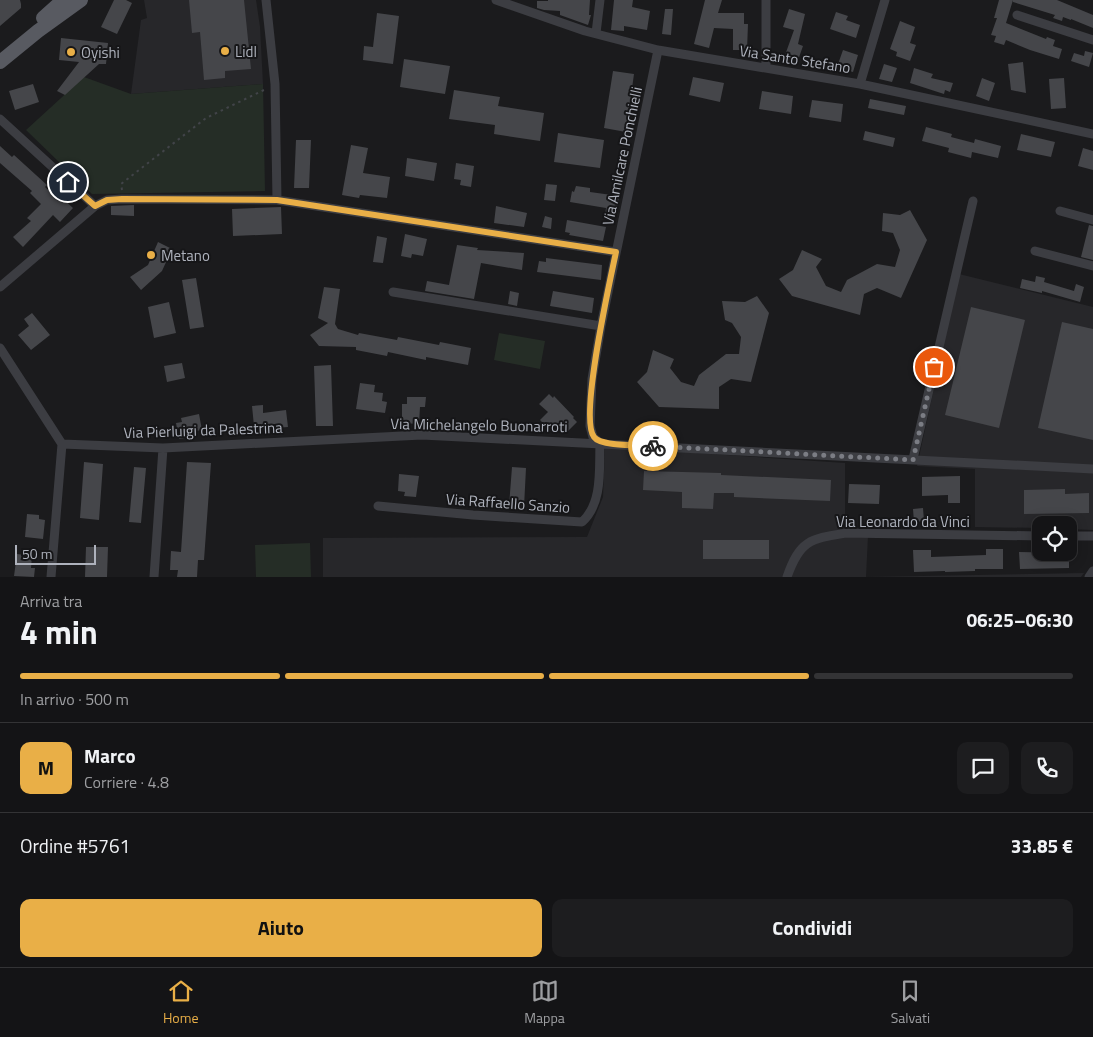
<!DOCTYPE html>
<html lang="it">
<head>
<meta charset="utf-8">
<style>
  :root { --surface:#141416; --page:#1d1d1f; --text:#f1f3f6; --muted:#9d9ea1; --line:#333335; --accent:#e9af47 }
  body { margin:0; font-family:"Titillium Web",sans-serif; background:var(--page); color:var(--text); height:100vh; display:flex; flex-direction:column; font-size:19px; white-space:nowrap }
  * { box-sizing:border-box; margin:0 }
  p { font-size:16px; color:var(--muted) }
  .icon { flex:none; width:28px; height:28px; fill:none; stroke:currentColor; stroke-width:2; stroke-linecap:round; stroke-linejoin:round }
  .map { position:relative; height:577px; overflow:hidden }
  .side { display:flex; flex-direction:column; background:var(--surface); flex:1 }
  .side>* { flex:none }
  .fabs { position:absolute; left:1032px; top:516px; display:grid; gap:10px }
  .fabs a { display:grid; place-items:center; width:45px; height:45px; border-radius:10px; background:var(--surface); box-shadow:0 2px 12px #0003,0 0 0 1px var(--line); font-size:25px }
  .scale { position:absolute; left:15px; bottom:12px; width:81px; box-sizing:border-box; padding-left:5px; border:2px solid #aeb2bc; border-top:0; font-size:14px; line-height:18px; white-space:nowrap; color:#aeb2bc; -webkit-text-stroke:4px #161618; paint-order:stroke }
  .pin { position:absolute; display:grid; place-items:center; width:42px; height:42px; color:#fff; margin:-21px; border:2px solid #fff; border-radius:50%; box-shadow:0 1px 5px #0007 }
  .courier { position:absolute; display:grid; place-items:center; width:50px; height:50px; margin:-25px; border:4px solid #e9af47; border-radius:50%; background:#fff; color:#222; box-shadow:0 1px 6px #0007 }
  .summary em { font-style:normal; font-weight:700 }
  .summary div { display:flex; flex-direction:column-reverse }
  .summary { display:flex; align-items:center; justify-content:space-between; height:85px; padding:0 20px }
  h1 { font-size:32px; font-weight:700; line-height:38px }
  .bar { display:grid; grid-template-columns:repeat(4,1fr); gap:8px 5px; align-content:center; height:60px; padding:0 20px }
  .bar i { height:6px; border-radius:4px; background:var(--line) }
  .bar .selected { background:var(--accent) }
  .bar p { grid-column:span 4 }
  .line { display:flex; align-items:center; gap:12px; padding:0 20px; border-top:1px solid var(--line) }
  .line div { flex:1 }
  .round { display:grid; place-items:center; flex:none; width:52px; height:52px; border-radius:10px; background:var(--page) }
  .action { display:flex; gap:10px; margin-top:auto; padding:10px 20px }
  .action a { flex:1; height:58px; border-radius:10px; background:var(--accent); color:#111; font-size:20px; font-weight:700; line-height:58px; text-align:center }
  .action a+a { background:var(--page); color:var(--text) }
  .tabs { display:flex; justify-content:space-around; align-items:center; height:70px; border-top:1px solid var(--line); background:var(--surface); font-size:14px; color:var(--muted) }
  .tabs a { display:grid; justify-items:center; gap:2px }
  .tabs .selected { color:var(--accent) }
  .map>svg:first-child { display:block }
  .built { fill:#27272a }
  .green { fill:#252d26 }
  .building { fill:#45464a }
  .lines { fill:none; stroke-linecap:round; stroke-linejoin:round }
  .path { stroke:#424449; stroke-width:2; stroke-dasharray:2.5 4; stroke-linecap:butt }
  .minor { stroke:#3c3d42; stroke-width:9 }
  .primary { stroke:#585a61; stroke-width:14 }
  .done { stroke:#7b7d84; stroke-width:5; stroke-dasharray:0 9 }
  .route { stroke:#e9af47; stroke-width:6 }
  .poi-dot { fill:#e9af47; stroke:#161618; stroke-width:2 }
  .labels { text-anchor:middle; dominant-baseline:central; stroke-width:4; stroke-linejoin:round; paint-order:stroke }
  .poi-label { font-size:15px; fill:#aeb2bc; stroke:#161618; text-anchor:start }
  .street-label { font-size:15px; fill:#aeb2bc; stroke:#161618 }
</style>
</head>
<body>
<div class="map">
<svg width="1093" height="577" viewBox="0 0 1093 577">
  <rect width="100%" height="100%" fill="#1b1b1d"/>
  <path class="built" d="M144,0H256L260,27L263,84L131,94L141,20L147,18Z
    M959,274L1093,307V530L1069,529V525H1041V528L975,527V469L917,466Z
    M605,447L845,463V535L868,536L866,577L1084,573L1081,577H323V538L587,537L603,497Z"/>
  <path class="green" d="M84,77L131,94L263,84L265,191L92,194L26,130Z
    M499,333L545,341L540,369L494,360Z
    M310,543L311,577H256L255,545Z"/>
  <path class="building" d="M0,0H20L21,4V8L0,26Z
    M114,0H126L132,3L117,34L101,27Z
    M189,0H244L251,69L225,71V78L204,80L200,32L192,33Z
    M548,0H590L589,15H591L588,25L560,15V11L544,10L537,8V1H548Z
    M614,0H633L632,7L650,11L647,30L624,26V31L611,30Z
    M705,0H722L718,13H744V24H748L747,50H733V29L714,28L709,48L694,44Z
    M999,0H1013L1006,23L1046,39L1047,37L1055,40L1053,46L1062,49L1059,59L1030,50L1006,40L1004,45L994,42L996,36L991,35L997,18H994Z
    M1013,0H1057L1093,15V28L1071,19V20L1063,17L1062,21L1053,18L1055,15L1013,2Z
    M665,9H673L671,35L662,34Z
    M789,9L805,14L798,44L803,46L797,63L784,58L794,30L783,27Z
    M836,12L848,16L846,20L860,25L856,38L830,29Z
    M377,13L399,16L393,64L363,60L364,46L373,47Z
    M900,21L915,27L910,43L916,45L910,61L896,56L897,52L890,49Z
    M61,38L108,43L106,64H99L65,95L57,91L79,62L59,60Z
    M843,50L858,55L853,72L837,67Z
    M1085,51L1093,53L1089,67L1071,61L1074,53L1084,56Z
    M404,59L450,66L445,94L400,87Z
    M1023,62L1026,93L1011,90L1008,64Z
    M884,64L897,68L892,82L879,79Z
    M914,68L933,74L931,78L953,83L950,92L945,90L944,94L910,83Z
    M613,71L634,74L626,132L604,128Z
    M693,77L724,83L720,102L689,95Z
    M982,78L995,83L989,101L976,96Z
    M1064,78L1066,108L1051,109L1049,79Z
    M33,84L39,102L15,110L9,91Z
    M454,90L500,97L498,106L544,113L540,141L494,134L495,125L449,119Z
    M762,91L793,96L791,114L759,109Z
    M870,99L906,106L904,115L868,108Z
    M812,100L843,104L841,122L809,117Z
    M926,127L952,134L951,137L974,143L975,139L1001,146L998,158L972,152L971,158L948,152L949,148L922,141Z
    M865,131L895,138L893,147L863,140Z
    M558,133L604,140L600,168L554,162Z
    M1021,134L1055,142L1051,157L1017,150Z
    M296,140H311L309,188H294Z
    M351,145L368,148L363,173L390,177L387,198L360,195L359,198L342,195Z
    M0,146L12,157L14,155L47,185L45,187L58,199L61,197L73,208L60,222L53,215L23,247L13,237L31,221L27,218L41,204L30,193L32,191L0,163Z
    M1083,148L1093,151V170L1078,166Z
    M407,158L437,163L434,181L405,176Z
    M456,163L474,166L471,187L460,185L461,180L454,179Z
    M546,184L557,185L555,201L544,200Z
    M576,186L590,188V192L619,196L617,209H615L613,217L605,216L606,208L570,202L572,191L574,192Z
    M134,205V216L111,215V206Z
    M496,206L527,213L524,227L494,223Z
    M281,207L282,234L233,236L232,209Z
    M910,210L927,240L901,298L877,288L864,294L860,315L792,296L779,279L793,270L802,250L822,259L816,267L826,286L841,292L847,280L877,264L895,267L900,250L893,233L882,231L883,213L900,215Z
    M545,216L552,218L551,229L542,227Z
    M567,220L606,227L603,241L569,235L570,233L565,232Z
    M1089,225L1093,226V260L1081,257Z
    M405,234L427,239L423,256L412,254L411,258L401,256Z
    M377,236L387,238L383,263L373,262Z
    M158,242L172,249L162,271L141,290L130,277L148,265Z
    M457,245L478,248L477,250L524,253L522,270L481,263L474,299L425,291L427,281L449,285Z
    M546,258L602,265L601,280L537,272L539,261L546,262Z
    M1036,276L1045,278L1044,282L1074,291L1076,284L1084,287L1080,302L1042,291V293L1020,288L1022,279L1035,282Z
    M196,278L204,327L190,329L182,280Z
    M324,287L340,289L335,324L338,329L358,335L359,333L397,340L398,337L439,345L440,342L471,348L468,365L426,357V360L388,352L387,356L356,350V347L319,346L310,335L328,323L318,318Z
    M510,291L519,293L517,306L508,304Z
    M553,291L594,298L592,313L550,306Z
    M757,296L769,313L751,382L731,379L719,387V409L659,407L637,382L647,372L653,350L674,359L670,368L681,382L694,386L699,375L726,354H739L741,337L732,323L725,320L722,301L745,302Z
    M169,302L176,333L154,338L148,307Z
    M971,307L1025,320L999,428L945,415Z
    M32,313L50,335L31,350L18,335L29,326L24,319Z
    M1062,322L1093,329V440L1038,428Z
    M182,363L185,378L167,382L164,366Z
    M331,365L333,426H316L314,366Z
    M360,383L375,385L374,392L383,393L382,401L387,402L385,413L356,409Z
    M549,394L553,398L554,396L574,417L573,418L577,422L567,432L559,423L551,431L540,420L548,412L539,404Z
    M407,397H426L425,407H420L419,424L402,423V404H407Z
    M263,405V413L286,410L288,427L275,428V424L254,426L252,406Z
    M199,414L202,430L196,431L197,436L179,439L176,423L182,422L181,418Z
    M84,462L103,464L99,520L80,518Z
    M187,462L211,463L204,560H198L197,577H177L178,570H170L171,551L181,552Z
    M134,467L146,468L141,523L129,522Z
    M512,467L526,468L524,507L509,506Z
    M644,471L721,473V475L831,480L830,501L734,497V493H714L713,509L682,508V492L643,490Z
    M399,474L419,476L416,497L404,496L405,492L398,491Z
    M960,476V503H948V495L922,496V477Z
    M849,484L880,485L879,504L848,503Z
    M1065,489V494L1089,493V513L1024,514V490Z
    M923,508L924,521L914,522L913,509Z
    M27,514L39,515V519L45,520L43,539L25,537Z
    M703,540H769V559H703Z
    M86,547H108L107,577H85Z
    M986,549H1003V569H975V571L945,572V571L914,572L913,550H931V557L986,555Z
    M1019,552L1069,553V568L1020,569Z
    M17,554L32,556L31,568H35L34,577L14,576Z"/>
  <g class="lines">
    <path class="path" d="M122,190L121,184L206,118L266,89"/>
    <path class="minor" d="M266,0L275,84L277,200
      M496,0L585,31L658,50L860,84L1093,134
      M1017,15L1093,40
      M596,33L600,0
      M766,68V0
      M860,84L885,0
      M0,119L95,206
      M1060,211L1093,220
      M1035,251L1093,266
      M0,287L95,206L107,200L122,199L277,200L616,252
      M393,292L601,326
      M0,348L62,444L51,577
      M62,444L163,448L422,435L1093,469
      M913,459L973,201
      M378,506L473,515L582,522C603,503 599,469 600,443L593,437L590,426L592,379L601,326L658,50
      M1069,536H1093
      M154,577L163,448
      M787,577C800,540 810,539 846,533L1041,536
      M1089,577L1093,571"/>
    <path class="primary" d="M43,18L63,0
      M0,62L38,31L81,0"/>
  </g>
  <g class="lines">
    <path class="done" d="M653,446L913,460L934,367"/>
    <path class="route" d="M68,182L95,206L107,200L122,199L277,200L616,252C610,281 579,418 594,437C601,447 640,445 653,446"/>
  </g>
  <g class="poi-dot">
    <circle cx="225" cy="51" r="5"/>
    <circle cx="71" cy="52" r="5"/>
    <circle cx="151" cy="255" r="5"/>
  </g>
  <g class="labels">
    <g class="poi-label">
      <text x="235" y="51">Lidl</text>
      <text x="81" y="52">Oyishi</text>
      <text x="161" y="255">Metano</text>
    </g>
    <g class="street-label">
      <text transform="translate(795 59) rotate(9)">Via Santo Stefano</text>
      <text transform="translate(622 156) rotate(-78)">Via Amilcare Ponchielli</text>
      <text transform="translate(479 425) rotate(1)">Via Michelangelo Buonarroti</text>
      <text transform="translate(203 430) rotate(-2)">Via Pierluigi da Palestrina</text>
      <text transform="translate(508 503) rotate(4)">Via Raffaello Sanzio</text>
      <text x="903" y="521">Via Leonardo da Vinci</text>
    </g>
  </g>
</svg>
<div class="fabs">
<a><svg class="icon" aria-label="locate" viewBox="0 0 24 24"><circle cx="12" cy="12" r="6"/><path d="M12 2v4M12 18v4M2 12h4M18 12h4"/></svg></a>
</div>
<div class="scale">50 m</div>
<div class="pin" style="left:934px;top:367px;background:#ea580c"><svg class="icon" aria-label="bag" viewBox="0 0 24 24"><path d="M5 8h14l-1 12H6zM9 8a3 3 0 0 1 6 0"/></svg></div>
<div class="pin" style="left:68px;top:182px;background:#1f2937"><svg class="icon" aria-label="home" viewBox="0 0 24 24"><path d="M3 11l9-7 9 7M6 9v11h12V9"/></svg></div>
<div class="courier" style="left:653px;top:446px"><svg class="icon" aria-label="bike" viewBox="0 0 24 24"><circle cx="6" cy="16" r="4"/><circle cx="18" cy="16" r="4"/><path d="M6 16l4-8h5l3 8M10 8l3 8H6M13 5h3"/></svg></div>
</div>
<section class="side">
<div class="summary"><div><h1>4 min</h1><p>Arriva tra</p></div><em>06:25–06:30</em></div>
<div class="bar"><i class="selected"></i><i class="selected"></i><i class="selected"></i><i></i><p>In arrivo · 500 m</p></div>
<div class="line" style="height:90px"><b class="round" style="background:var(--accent);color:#111">M</b><div><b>Marco</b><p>Corriere · 4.8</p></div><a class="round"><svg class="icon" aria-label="chat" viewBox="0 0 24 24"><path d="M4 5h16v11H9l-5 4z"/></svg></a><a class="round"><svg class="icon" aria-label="phone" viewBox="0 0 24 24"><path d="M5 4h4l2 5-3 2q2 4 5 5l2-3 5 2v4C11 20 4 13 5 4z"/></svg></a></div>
<div class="line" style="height:65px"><div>Ordine #5761</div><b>33.85 €</b></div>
<div class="action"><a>Aiuto</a><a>Condividi</a></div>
</section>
<nav class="tabs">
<a class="selected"><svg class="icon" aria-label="home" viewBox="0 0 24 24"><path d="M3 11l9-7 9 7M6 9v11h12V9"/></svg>Home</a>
<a><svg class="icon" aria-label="map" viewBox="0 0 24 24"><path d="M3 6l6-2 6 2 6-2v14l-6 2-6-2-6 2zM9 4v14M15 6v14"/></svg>Mappa</a>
<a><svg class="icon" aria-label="saved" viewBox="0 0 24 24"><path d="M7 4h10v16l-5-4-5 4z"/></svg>Salvati</a>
</nav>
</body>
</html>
